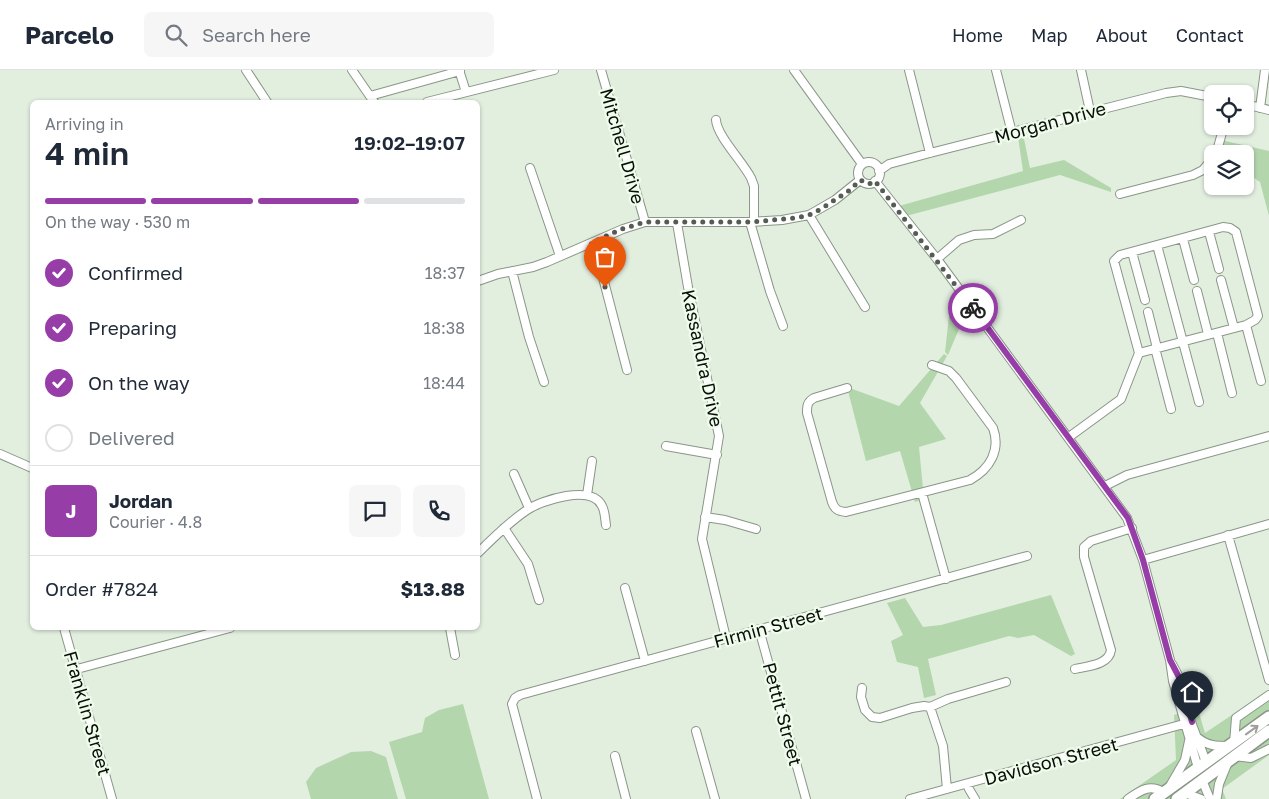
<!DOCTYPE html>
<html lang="en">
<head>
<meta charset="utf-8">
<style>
  :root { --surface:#fff; --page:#f6f6f7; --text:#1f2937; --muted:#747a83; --line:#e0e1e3; --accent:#973da8 }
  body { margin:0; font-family:"Golos Text",sans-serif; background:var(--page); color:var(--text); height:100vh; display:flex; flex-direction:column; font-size:19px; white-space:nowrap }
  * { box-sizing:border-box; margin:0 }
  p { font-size:16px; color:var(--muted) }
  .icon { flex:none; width:28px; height:28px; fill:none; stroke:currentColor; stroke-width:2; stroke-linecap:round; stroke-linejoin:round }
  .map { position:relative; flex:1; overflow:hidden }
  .panel { position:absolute; left:30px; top:30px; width:450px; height:530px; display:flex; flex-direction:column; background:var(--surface); border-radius:8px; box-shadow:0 1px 4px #0004 }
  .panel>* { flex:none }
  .fabs { position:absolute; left:1204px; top:15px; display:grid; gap:10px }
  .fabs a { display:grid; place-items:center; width:50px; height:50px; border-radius:8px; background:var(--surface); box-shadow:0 1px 4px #0004; font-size:25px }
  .pin { position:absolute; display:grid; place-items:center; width:42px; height:42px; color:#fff; margin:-51px -21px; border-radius:50% 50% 50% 0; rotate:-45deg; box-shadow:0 0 5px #0007 }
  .pin .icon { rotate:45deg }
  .courier { position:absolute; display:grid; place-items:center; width:50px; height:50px; margin:-25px; border:4px solid #973da8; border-radius:50%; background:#fff; color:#222; box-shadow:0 1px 6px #0007 }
  .headline em { font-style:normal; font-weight:600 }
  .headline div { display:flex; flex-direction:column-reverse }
  .headline { display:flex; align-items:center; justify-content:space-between; height:85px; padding:0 15px }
  h1 { font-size:32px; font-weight:600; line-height:38px }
  .bar { display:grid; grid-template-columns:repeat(4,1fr); gap:8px 5px; align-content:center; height:60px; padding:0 15px }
  .bar i { height:6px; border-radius:4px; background:var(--line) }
  .bar .on { background:var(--accent) }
  .bar p { grid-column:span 4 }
  .line { display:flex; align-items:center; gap:12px; padding:0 15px; border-top:1px solid var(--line) }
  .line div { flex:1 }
  .round { display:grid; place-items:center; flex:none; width:52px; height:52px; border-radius:8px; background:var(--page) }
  ol { padding:0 15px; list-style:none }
  li { display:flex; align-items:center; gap:15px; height:55px }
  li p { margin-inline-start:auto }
  li .icon { padding:5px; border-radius:50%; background:var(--accent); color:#fff; stroke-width:4 }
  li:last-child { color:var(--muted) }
  li i { width:28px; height:28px; border:2px solid var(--line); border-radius:50% }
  header { display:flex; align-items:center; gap:30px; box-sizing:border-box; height:70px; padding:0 25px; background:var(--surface); border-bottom:1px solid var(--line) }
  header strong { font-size:24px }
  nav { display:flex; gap:28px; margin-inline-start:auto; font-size:18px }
  .search { width:350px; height:45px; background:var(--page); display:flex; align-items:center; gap:12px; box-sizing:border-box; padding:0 18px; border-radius:8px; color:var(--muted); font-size:19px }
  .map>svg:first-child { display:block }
  .green { fill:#b3d6ad }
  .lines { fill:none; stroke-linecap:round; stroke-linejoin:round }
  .minor-casing { stroke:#8a9688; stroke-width:10 }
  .highway-casing { stroke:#8a9688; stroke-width:14 }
  .minor { stroke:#fff; stroke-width:8 }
  .highway { stroke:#fff; stroke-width:11 }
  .oneway { stroke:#9d9e9c }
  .done { stroke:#555c53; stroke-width:5; stroke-dasharray:0 9 }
  .route { stroke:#973da8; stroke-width:6 }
  .labels { text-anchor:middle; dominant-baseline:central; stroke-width:4.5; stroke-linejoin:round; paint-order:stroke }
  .street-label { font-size:18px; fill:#090d08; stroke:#effcec }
</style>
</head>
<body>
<header>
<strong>Parcelo</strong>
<div class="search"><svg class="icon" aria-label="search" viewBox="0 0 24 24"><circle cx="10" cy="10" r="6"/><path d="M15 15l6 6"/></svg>Search here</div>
<nav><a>Home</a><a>Map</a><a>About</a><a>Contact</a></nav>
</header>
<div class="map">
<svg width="1269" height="729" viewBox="0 0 1269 729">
  <rect width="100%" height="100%" fill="#e2efdf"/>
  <path class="green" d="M1022,59L1030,98L1064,90L1111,118V122L1060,105L906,146L899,136L1023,101L1017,60Z
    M1217,69L1269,81V146L1260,112L1245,102V84H1217Z
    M967,230L970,233L948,285L945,282L950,237Z
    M944,284L947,286L920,333L946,369L919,377L924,429L915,432L900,381L866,391L847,317L899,336Z
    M1051,525L1075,584L1071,586L1034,565L1018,568L1009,566L928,589L936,625L924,628L918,597L897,592L891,571L903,565L887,533L905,528L923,557L941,555Z
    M1269,620V685L1222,719L1226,729H1120L1176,690L1174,645L1197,636L1205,663Z
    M463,634L489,729H406L389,672L422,662L425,648L439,640Z
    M371,681L386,687L398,729H311L306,712L316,698L351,682Z"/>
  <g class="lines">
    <g class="minor-casing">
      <path id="minor" d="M246,0L267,32
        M352,0L374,32
        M459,0L466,22
        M601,0L645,152
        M794,0L862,94
        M909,0L930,83
        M996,0L1012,63
        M1081,0L1090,41
        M370,26L460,1
        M427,32L554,0
        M1245,34L1269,40
        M1260,38L1265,0
        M716,50C717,66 743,92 751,108L754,116V152
        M1216,84L1224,56
        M858 103a11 11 0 1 1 22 0a11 11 0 1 1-22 0Z
        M530,98L560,186
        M879,101L889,94L930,83L1166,23L1181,21L1212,27
        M875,111L937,189L1127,448L1143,490L1170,590L1173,611L1198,698
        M1120,124L1193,105L1203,100L1212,89
        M809,145L865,237
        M750,152L770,221L783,256
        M677,153L688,217L719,366L702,469L726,568
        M1209,162L1219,199
        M1183,169L1194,210
        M591,173L601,200L627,300
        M1157,175L1199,332
        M1132,182L1145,230
        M937,189L959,170L974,165L993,164L1021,150
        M512,201L529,267L544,312
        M1221,210L1234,258
        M478,211L498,204L533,197L547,192L623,159L645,152H750L782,150L809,145L835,130L860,110
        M1197,221L1208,264
        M1148,242L1157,278
        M1217,263L1232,323
        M1155,278L1171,339
        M1139,283L1114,191L1120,185L1223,157L1230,158L1236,162L1258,246L1255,250L1246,255
        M847,318L814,328C807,332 807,336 807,343L832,432C835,440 838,441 846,442L970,410C990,399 1001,380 993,358L956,308L949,301L932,295
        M1069,367L1121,329L1139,283L1246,255L1261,311
        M666,376L717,385
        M0,384L32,398
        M514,404L529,438
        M1105,416L1127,405L1269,366
        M922,423L946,509
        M587,425L592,391
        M705,447L725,450L756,459
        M504,458L528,494L539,530
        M1228,465L1269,610
        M478,483C493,468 509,452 527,440C542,430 592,414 602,436C605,441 605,449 606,455
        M1143,490L1269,454
        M625,518L645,591
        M64,558L112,729
        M450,558L455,585
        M759,559L806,729
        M1172,594L1180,609L1191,652L1206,692
        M77,599L230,558
        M1075,599C1088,596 1109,595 1111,580L1084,487V477L1091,471L1132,458
        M862,618L861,627L865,640L872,647L880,648L912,638L924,636L930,637L948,629L1006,612
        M930,637L943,676L947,719
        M696,661L715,729
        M1198,668C1208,676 1216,676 1229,676
        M1234,673L1236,648L1269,625
        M615,686L626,729
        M1234,686L1251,688L1269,679
        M1202,710L1210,729
        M967,714L969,719L975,729
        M1170,716L1185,690L1189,671
        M1185,723L1201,729
        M1217,727L1219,714L1228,692
        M537,729L512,634L515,628L520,625L1027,486
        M910,729L1191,652
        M1128,729C1141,720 1150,714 1163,722"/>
    </g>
    <g class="highway-casing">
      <path id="highway" d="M1155,729L1269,647
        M1177,729L1269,661"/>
    </g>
    <use href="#minor" class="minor"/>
    <use href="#highway" class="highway"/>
  </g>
  <defs><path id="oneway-shaft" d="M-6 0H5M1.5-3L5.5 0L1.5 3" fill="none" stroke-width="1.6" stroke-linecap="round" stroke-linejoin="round" transform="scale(1.25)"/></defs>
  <use class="oneway" href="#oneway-shaft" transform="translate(1252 660) rotate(-36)"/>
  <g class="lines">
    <path class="done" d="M605,217L591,173L622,159L645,152H750L796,148L809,145L821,139L850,120L860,110L869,114L875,111L973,238"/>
    <path class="route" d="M973,238L1128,448L1143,490L1170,590L1180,609L1192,652"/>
  </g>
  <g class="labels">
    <g class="street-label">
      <text transform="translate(1050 52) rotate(-15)">Morgan Drive</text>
      <text transform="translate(623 76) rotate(74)">Mitchell Drive</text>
      <text transform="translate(703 288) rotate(78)">Kassandra Drive</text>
      <text transform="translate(768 557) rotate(-15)">Firmin Street</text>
      <text transform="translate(88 643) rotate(74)">Franklin Street</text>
      <text transform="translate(783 644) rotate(75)">Pettit Street</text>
      <text transform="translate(1051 691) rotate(-15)">Davidson Street</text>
    </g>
  </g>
</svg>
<div class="fabs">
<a><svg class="icon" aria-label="locate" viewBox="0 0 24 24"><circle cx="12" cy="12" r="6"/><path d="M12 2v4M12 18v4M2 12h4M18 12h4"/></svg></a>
<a><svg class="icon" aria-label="layers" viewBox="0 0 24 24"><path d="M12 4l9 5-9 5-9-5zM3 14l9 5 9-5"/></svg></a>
</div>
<div class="pin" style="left:605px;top:217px;background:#ea580c"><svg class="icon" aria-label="bag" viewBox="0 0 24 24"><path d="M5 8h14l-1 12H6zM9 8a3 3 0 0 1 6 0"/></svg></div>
<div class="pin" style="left:1192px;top:652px;background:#1f2937"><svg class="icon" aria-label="home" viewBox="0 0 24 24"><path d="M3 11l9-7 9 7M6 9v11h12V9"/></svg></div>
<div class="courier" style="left:973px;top:238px"><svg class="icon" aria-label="bike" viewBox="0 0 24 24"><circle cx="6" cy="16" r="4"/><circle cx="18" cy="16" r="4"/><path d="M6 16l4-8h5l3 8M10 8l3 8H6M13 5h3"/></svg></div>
<section class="panel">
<div class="headline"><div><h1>4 min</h1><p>Arriving in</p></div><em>19:02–19:07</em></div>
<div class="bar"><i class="on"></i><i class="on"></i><i class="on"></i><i></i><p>On the way · 530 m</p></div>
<ol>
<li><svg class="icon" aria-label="check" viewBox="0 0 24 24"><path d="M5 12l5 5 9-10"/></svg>Confirmed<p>18:37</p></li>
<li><svg class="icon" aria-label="check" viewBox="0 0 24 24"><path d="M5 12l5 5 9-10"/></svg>Preparing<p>18:38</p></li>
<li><svg class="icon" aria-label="check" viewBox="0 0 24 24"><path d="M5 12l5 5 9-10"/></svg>On the way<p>18:44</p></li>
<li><i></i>Delivered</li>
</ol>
<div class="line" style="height:90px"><b class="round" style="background:var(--accent);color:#fff">J</b><div><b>Jordan</b><p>Courier · 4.8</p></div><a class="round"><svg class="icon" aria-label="chat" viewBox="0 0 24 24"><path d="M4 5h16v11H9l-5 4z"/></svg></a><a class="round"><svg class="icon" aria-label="phone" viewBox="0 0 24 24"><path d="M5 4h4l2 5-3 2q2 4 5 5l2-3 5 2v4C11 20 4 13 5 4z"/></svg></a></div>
<div class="line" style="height:65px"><div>Order #7824</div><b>$13.88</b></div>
</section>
</div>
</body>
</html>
